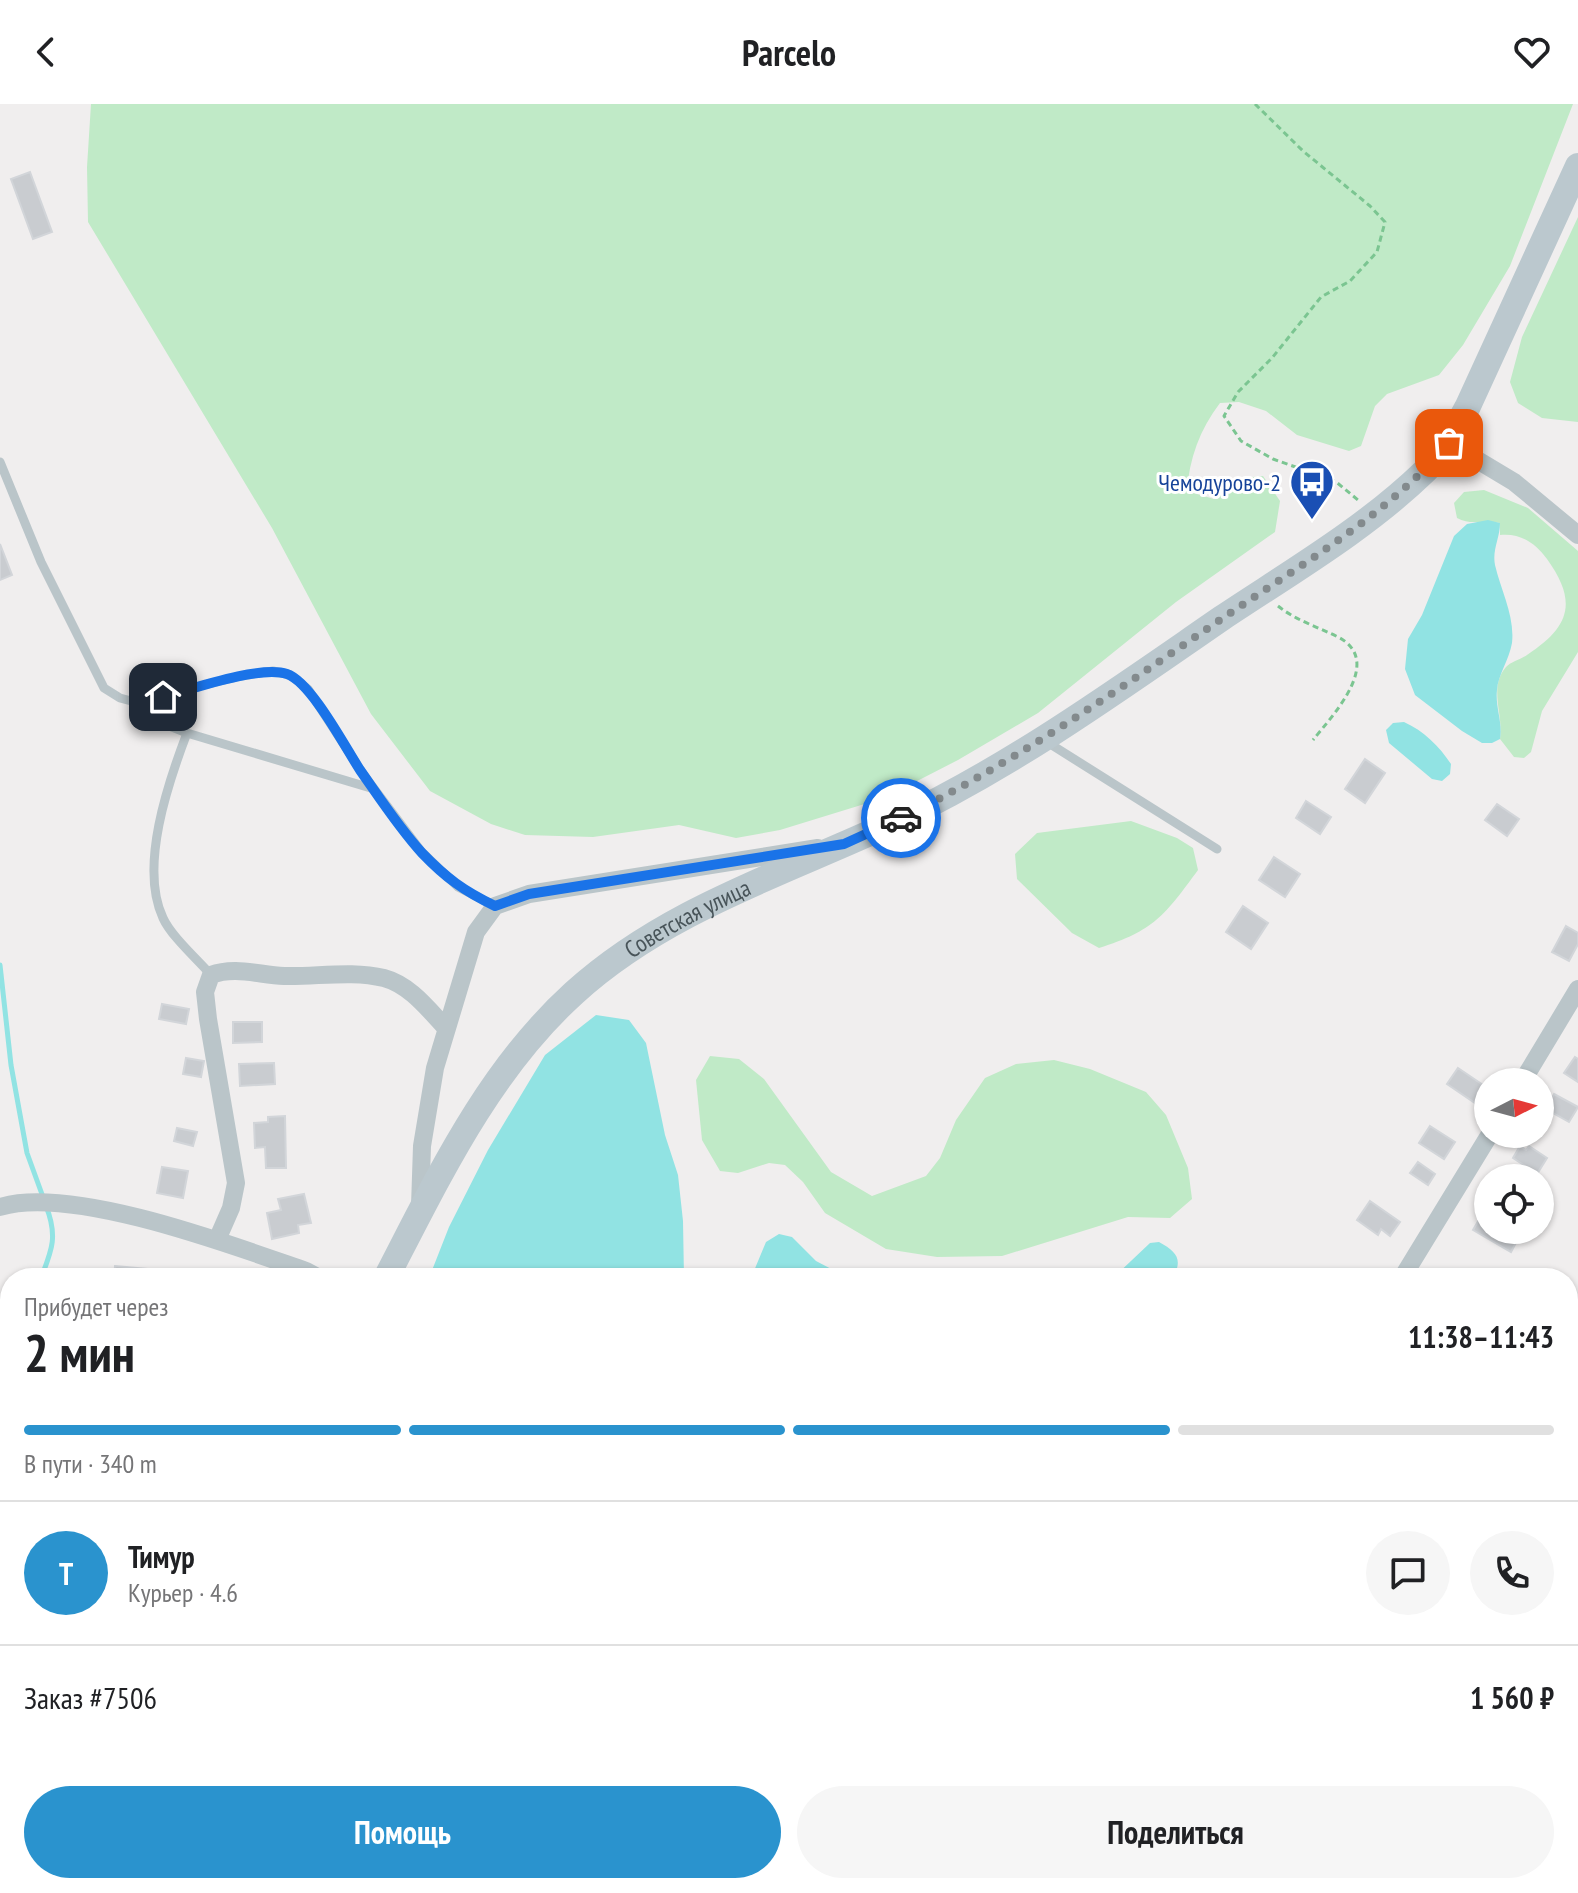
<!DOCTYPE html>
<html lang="ru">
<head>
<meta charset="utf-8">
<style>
  :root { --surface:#fff; --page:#f6f6f6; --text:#202124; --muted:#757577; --line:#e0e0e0; --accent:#2a93ce }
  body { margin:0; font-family:"PT Sans Narrow",sans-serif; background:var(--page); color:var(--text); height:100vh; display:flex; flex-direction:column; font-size:30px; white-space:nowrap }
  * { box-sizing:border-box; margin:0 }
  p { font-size:26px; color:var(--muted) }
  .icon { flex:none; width:44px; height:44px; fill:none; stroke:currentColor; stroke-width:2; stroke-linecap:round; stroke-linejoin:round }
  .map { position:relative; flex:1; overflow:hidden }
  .details { position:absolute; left:0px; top:1164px; width:1578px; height:626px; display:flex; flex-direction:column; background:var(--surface); border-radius:32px 32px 0 0; box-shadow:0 2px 6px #0004 }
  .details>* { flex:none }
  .needle { width:52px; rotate:84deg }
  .fabs { position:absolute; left:1474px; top:964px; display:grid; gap:16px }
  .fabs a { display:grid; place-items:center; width:80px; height:80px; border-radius:50%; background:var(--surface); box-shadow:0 2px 6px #0004; font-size:40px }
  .pin { position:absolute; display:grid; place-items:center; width:68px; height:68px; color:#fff; margin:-34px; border-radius:16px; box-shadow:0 4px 12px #0006 }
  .courier { position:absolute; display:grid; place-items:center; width:80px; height:80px; margin:-40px; border:6px solid #1a73e8; border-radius:50%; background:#fff; color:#222; box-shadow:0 2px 10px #0007 }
  .overview em { font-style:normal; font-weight:700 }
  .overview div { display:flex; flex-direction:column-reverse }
  .overview { display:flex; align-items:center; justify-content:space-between; height:136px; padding:0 24px }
  h1 { font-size:52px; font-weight:700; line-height:60px }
  .bar { display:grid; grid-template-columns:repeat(4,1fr); gap:12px 8px; align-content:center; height:96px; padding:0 24px }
  .bar i { height:10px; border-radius:6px; background:var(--line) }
  .bar .current { background:var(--accent) }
  .bar p { grid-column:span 4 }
  .line { display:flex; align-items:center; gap:20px; padding:0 24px; border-top:2px solid var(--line) }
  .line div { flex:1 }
  .round { display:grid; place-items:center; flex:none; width:84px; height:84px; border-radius:42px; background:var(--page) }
  .action { display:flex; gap:16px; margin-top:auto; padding:16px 24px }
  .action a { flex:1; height:92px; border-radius:48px; background:var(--accent); color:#fff; font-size:32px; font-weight:700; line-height:92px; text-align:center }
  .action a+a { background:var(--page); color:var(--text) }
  header { display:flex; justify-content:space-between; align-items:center; height:104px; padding:0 24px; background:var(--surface); font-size:36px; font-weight:700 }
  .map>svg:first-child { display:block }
  .green { fill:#c0eac7 }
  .water { fill:#91e3e3 }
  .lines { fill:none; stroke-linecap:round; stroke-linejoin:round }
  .stream { stroke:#91e3e3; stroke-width:5 }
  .building { fill:#c9ccd0; stroke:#d2d5d9; stroke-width:2 }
  .path { stroke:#7bc591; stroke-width:3; stroke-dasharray:6 4; stroke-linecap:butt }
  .lane { stroke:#bac5c9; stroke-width:9 }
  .street { stroke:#bac5c9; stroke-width:18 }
  .secondary { stroke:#bbc8ce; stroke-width:26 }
  .done { stroke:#838a8d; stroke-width:8; stroke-dasharray:0 14.4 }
  .route { stroke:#1a73e8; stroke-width:10 }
  .labels { text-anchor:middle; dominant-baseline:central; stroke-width:6; stroke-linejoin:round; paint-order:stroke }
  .transit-label { font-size:24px; fill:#164399; stroke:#fff; text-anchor:end }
  .street-label { font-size:24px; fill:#485459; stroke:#fff }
</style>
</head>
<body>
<header><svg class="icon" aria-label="back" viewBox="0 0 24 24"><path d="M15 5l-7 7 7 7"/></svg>Parcelo<svg class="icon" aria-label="heart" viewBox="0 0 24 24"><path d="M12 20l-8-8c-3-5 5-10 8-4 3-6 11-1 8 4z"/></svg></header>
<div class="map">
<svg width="1578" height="1789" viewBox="0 0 1578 1789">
  <rect width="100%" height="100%" fill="#f0eeee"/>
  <path class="green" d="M91,0H1573L1510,162L1463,241L1439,271L1387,290L1375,302L1361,342L1349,347L1297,331L1266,307L1239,298L1220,299C1200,325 1189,355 1187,387L1214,395L1244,374L1263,372L1280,397L1275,428L1176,498L1038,609L958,656L884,694L780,726L736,734L679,721L593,733L525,731L491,720L430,687L371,610L272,424L88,118L87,63Z
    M1578,113V318L1542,314L1518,299L1510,278L1522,233Z
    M1484,386L1528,404L1578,447V548L1542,607L1531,648L1524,654L1514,653L1500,635C1504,611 1488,584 1506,563C1510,558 1521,555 1527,551C1570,523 1578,498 1547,455C1535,439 1521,429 1500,431V419C1484,415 1471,422 1457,414L1454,399L1464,388Z
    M1131,717L1177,734L1193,744L1198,766C1165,811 1154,827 1099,844L1072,829L1017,775L1015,750L1037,729Z
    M710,952L739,955L764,975L831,1068L872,1092L926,1072L940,1054L956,1016L985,974L1016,960L1054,956L1090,965L1146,988L1166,1011L1188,1064L1192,1095L1170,1114L1128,1113L1002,1152L937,1153L886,1145L825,1109L803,1078L785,1061L769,1059L738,1069L720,1067L702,1036L696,976Z"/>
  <path class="water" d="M1488,416L1500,419C1500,434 1492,446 1495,461C1501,487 1515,512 1512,539C1509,556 1498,571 1497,586C1495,603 1503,619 1500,635L1492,639H1482L1462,627L1415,591L1405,565L1408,535L1422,511L1454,432L1467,420Z
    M1404,618C1424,627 1439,642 1451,660L1450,670L1442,677L1432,675L1389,639L1386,626L1393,619Z
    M596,911L629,916L646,939L665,1031L678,1071L683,1117L684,1174H429L449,1123L488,1046L545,951Z
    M779,1130L792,1133L816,1157L839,1169L841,1174H751L766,1138Z
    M1159,1138C1177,1148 1183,1155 1173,1174H1113L1150,1139Z"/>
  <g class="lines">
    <path class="stream" d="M0,861L11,961L27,1049L43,1093
      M41,1174C52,1146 58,1132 46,1102
      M0,1263L10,1242"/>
  </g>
  <path class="building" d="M30,68L52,128L33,135L11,75Z
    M0,440L12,471L0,476Z
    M1365,655L1385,669L1365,699L1345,685Z
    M1306,697L1331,713L1320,730L1296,714Z
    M1497,700L1519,715L1507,732L1485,716Z
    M1274,753L1300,770L1285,793L1259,776Z
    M1243,802L1268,819L1251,845L1226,828Z
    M1566,822L1578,829V840L1569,857L1552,848Z
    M162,900L189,905L186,920L159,915Z
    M233,918H262V938L233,939Z
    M1575,953L1578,955V978L1564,969Z
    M186,954L204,957L201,973L183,970Z
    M274,959L275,980L240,982L239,960Z
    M1458,964L1486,983L1475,999L1447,980Z
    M1554,990L1578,1003L1569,1018L1546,1005Z
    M285,1012L286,1064H266L265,1043L255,1044L254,1019L268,1018V1013Z
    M1430,1022L1455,1038L1444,1055L1419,1039Z
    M177,1024L197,1028L193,1042L174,1037Z
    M1520,1042L1526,1046L1529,1042L1547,1054L1537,1070L1513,1054Z
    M1418,1058L1435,1070L1428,1081L1410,1069Z
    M162,1063L188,1067L183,1094L157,1089Z
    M304,1090L311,1119L298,1121L299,1129L272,1135L267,1109L281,1106L278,1095Z
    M1370,1097L1400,1118L1390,1132L1381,1125L1378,1131L1357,1116Z
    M1483,1109L1488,1112V1126H1512L1520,1131L1511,1148L1473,1126Z
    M115,1162L147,1165L146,1174H114Z
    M319,1780H353V1781L337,1789H323Z
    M547,1780H582L583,1781L569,1789H542L539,1785Z
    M618,1780H654L660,1789H624Z
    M730,1780H764L751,1789H736Z"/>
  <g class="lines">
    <path class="path" d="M1255,0L1303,47L1370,102L1385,118L1377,148L1350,177L1321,193L1272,254L1238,288L1224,312L1241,337L1273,355L1335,377L1358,396
      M1278,502C1295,516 1318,523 1338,533C1385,557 1332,612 1313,636"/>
    <path class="lane" d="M0,358L41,458L104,584L120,594L135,598L241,572L273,567L290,571L308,585L363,670L421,747L458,783L495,802
      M135,598L167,621L187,629L374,685
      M187,629C168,679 139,763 163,814C171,832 197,855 211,871
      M1047,638L1217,745
      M0,1653L10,1667"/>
    <path class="street" d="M1449,339L1514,378L1578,431
      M1522,978L1578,885
      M420,1102L422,1042L435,964L476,828L495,802L529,790L818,744
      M0,1103C72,1081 234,1142 306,1167L319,1174
      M217,1136L231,1104L236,1079L208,915L205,888L211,871C235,862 259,871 284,872C316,873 352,866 384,874C410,881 428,905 446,924
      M1402,1174L1490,1030
      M1568,1594L1578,1583
      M144,1780L157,1789
      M431,1780L440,1789
      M698,1780L704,1789
      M983,1789L989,1780
      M1445,1789L1450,1780"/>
    <g class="secondary">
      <path id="s1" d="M386,1174C439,1072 488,967 574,889C665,806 785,769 894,718C1011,663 1116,587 1222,514C1291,468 1365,425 1425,367C1444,348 1455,326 1468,302L1578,62"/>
      <path d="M0,1768L10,1753"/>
    </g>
  </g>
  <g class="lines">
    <path class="done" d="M901,714C1014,659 1116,587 1220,516C1299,462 1386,412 1449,339"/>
    <path class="route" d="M163,593C192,585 260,561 287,570C311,578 345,643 360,666C379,693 399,724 422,749C446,774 464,787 495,802L529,790L844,740L901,714"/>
  </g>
  <defs>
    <g id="bus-pin" transform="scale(2.3)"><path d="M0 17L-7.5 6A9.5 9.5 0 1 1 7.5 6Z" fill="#1a4fb4" stroke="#fff"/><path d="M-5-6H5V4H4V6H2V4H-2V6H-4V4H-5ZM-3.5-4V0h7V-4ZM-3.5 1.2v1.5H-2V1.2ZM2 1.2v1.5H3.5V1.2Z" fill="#fff"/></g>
  </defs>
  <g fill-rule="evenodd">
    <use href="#bus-pin" x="1312" y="378"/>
  </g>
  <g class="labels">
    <g class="transit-label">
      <text x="1281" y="378">Чемодурово-2</text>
    </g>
    <g class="street-label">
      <text stroke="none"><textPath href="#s1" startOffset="480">Советская улица</textPath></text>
    </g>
  </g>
</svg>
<div class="fabs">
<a><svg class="needle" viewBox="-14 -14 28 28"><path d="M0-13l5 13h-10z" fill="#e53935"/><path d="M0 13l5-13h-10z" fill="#757577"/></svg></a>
<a><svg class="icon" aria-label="locate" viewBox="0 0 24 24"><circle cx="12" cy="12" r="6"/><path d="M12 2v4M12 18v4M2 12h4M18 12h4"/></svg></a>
</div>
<div class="pin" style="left:1449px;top:339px;background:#ea580c"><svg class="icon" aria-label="bag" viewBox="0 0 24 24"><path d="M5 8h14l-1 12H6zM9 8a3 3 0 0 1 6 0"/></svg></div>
<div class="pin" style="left:163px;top:593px;background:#1f2937"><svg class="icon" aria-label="home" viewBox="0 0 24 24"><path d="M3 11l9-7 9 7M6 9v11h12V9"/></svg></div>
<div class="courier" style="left:901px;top:714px"><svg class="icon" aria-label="car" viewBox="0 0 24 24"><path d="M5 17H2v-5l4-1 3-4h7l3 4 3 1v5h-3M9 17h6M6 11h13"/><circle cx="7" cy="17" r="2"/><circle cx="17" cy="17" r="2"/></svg></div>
<section class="details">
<div class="overview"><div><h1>2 мин</h1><p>Прибудет через</p></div><em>11:38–11:43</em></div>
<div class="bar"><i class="current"></i><i class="current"></i><i class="current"></i><i></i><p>В пути · 340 m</p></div>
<div class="line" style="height:144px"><b class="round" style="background:var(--accent);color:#fff">Т</b><div><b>Тимур</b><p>Курьер · 4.6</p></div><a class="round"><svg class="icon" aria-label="chat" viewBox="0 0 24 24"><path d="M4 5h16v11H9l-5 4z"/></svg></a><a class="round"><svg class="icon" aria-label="phone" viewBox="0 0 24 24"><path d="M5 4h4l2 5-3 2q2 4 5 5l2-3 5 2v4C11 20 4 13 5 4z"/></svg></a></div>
<div class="line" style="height:104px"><div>Заказ #7506</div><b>1 560 ₽</b></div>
<div class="action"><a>Помощь</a><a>Поделиться</a></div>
</section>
</div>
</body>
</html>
